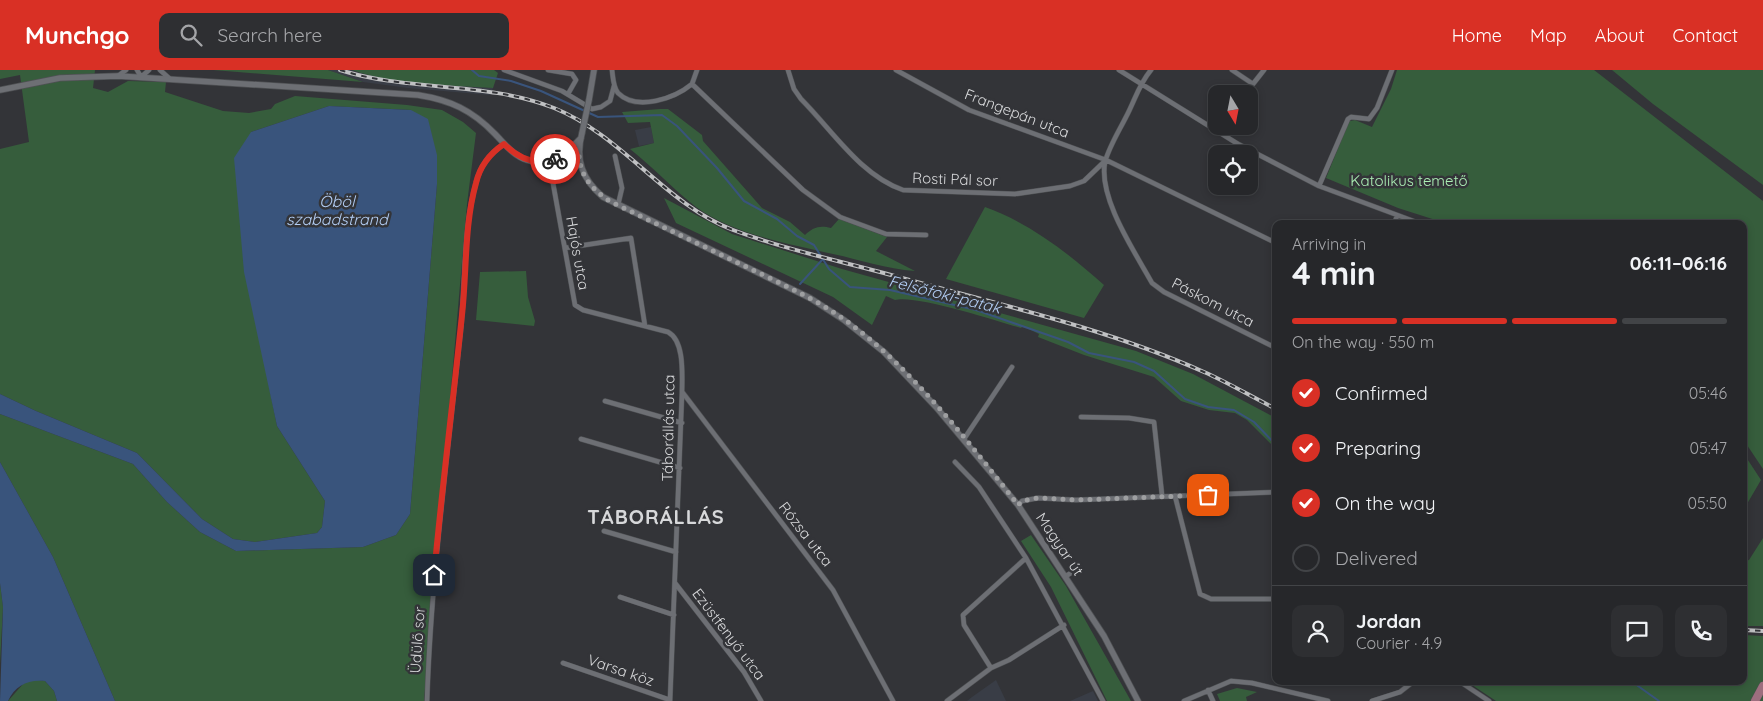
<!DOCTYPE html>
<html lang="en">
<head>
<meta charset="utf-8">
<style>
  :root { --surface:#26272a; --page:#2e2f32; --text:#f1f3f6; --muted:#a4a5a8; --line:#424447; --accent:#d93025 }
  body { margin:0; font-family:Quicksand,sans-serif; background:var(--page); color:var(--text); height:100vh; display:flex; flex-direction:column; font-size:19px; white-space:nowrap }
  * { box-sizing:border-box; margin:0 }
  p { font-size:16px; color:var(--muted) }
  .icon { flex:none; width:28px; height:28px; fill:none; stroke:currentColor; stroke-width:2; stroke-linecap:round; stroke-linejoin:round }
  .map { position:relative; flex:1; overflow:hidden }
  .panel { position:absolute; left:1272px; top:150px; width:475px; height:465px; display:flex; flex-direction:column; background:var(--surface); border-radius:10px; box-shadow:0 2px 8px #0003,0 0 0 1px var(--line) }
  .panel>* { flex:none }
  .needle { width:32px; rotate:170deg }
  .tools { position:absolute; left:1208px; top:15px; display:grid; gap:10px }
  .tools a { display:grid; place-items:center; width:50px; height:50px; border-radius:10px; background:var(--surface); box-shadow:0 2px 8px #0003,0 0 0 1px var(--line); font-size:25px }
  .pin { position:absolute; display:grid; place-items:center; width:42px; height:42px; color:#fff; margin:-21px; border-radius:10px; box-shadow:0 2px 8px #0006 }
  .courier { position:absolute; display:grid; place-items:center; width:50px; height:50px; margin:-25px; border:4px solid #d93025; border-radius:50%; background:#fff; color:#222; box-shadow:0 1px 6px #0007 }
  .headline em { font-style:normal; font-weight:700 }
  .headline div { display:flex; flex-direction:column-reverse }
  .headline { display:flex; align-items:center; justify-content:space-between; height:85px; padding:0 20px }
  h1 { font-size:32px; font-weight:700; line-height:38px }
  .bar { display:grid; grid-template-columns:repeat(4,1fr); gap:8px 5px; align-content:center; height:60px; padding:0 20px }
  .bar i { height:6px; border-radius:4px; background:var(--line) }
  .bar .on { background:var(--accent) }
  .bar p { grid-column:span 4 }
  .line { display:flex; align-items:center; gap:12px; padding:0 20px; border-top:1px solid var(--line) }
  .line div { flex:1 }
  .round { display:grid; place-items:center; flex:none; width:52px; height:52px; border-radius:10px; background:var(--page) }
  ol { padding:0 20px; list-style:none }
  li { display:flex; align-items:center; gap:15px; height:55px }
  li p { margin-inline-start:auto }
  li .icon { padding:5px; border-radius:50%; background:var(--accent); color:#fff; stroke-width:4 }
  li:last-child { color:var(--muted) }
  li i { width:28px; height:28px; border:2px solid var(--line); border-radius:50% }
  header { display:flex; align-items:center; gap:30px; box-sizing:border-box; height:70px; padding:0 25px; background:var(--accent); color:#fff }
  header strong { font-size:24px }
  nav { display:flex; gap:28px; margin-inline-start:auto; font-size:18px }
  .search { width:350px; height:45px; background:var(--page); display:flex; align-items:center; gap:12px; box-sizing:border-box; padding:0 18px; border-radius:10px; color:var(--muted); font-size:19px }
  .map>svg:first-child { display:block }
  .built { fill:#393d46 }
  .green { fill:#365d3c }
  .water { fill:#39547c }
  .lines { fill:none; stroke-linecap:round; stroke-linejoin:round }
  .stream { stroke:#39547c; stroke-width:2 }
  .minor-casing { stroke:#4f5154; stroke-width:5.5 }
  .tertiary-casing { stroke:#4f5154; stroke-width:7 }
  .primary-casing { stroke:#4f5154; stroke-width:9 }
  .minor { stroke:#6d6f74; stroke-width:4.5 }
  .tertiary { stroke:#6d6f74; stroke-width:5.5 }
  .primary { stroke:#9d6e7e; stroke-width:8 }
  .rail-casing { stroke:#c0c1c3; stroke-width:4 }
  .rail { stroke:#333438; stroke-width:2; stroke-dasharray:5.5; stroke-linecap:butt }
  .tertiary-bridge-casing { stroke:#4f5154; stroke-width:7; stroke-linecap:butt }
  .tertiary-bridge { stroke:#6d6f74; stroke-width:5.5 }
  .done { stroke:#9e9fa1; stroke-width:5; stroke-dasharray:0 9 }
  .route { stroke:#d93025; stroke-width:6 }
  .labels { text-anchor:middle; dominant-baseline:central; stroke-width:5; stroke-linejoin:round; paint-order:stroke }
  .street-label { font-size:15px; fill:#d7d8da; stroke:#333438 }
  .park-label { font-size:15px; fill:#acf0b5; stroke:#333438 }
  .water-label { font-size:16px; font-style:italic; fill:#b3cef5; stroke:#333438 }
  .district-label { font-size:20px; font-weight:bold; letter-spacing:1px; fill:#d7d8da; stroke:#333438 }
</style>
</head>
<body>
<header>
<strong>Munchgo</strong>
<div class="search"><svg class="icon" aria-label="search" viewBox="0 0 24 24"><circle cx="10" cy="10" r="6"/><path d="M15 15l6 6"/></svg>Search here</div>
<nav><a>Home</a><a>Map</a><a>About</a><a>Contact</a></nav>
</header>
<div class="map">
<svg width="1763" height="631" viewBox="0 0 1763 631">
  <rect width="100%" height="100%" fill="#333438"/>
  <path class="built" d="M328,0H352L364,4L422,13L493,18L490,25L408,18L363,12Z
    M651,57L654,73L639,76L635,60Z
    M996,610L1006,631H967L972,627Z
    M1093,621L1098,631H1070Z"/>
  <path class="green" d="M0,0H95L93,18L108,22L128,11L166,12L165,22L223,41L249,43L271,39L275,34L295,26L407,35L442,40L463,52L476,63L467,134L424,631H115L53,487L0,392V344L133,394L167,432L200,462L236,481L363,477L396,465L410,444L437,114L411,40L329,36L251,62L269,316L277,356L325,431L322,457L317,463L255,472L233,469L202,449L137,383L36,341L0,324V79L29,72L20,5L0,9Z
    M213,0H328L363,12Z
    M352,0H494L498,3L493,18C446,15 396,15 352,0Z
    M1397,0H1594L1763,131V399L1747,375L1744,379V154H1448L1398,138L1326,108L1347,56L1350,51L1355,50L1372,57L1391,19Z
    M1612,0H1763V115L1653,34Z
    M660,39H668L702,65L703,71L762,138L790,152L805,165C813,157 820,155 831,158L839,149L887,167L876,181L915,201C886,199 861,190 833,184C790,174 732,164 696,137C673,119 653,97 630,79L654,73L650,52L628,53L622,42Z
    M664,128L732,164L842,199L1136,281L1193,304L1276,348V379L1247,350L1235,343L1209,340L1181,331L1154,307L1084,285L1038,267L1039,264L1023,256L1021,258C998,251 914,224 895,230L886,226L872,255L833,227L676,153Z
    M985,137C1030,153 1068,183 1104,215L1084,248L946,209Z
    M526,201L528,227L535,251L534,256L476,250L480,202Z
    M1744,384L1761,410L1744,439Z
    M1031,465L1066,516L1131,631H1107L1051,517L1021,471Z
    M1763,468V556H1744V491L1749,490Z
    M0,513L3,537L0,594Z
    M1744,565L1763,566V631H1496L1466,611H1744Z
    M31,609L45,611L54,621L57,631H8L23,614Z
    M1237,618L1257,622L1246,627L1247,631H1220L1217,624Z"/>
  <path class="water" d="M329,36L411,40L428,49L437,85V114L410,444L396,465L363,477L236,481L200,462L167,432L133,394L0,344V324L36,341L137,383L202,449L233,469L255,472L317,463L322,457L325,431L277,356L244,202L234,88L251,62Z
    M0,392L53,487L115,631H57L54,621L45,611C29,609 15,615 8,631H0L3,537L0,513Z"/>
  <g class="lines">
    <path class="stream" d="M472,0L479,6L511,11L541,21L598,47L662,45L677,56L717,98L744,131L777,149L797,166L814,175L829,199L850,217L890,220L976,240L1068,272L1089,283L1134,292L1154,301L1185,329L1208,337L1234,340L1254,352L1276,375
      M800,214L822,190
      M1631,611L1659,631"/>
    <g class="minor-casing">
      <path id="minor" d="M137,0L141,7L149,0
        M160,0L170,9
        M504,0L562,21L592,39L601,37L610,31L614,16
        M548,0L572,4L576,10L568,24
        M612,0C613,7 613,17 618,23C637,42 675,28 692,14L803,120L840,147L886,164L926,165
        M788,0L794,19L801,29C832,60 860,105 903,120L1015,124L1070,116L1084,111L1106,90
        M896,0L969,40L1106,90L1276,173
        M1119,0L1238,74L1319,116L1416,152
        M1151,0C1139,14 1135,30 1126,47C1119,61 1109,77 1105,92C1098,128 1135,182 1152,213L1164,222L1276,278
        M1232,0L1253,14L1264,0
        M118,6L126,0
        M692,14L697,0
        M615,86L622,118L618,135
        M549,91L575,235L583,240L668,262C685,271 682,306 682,323L670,631
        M1319,116L1348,49L1351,47L1369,49L1377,38L1392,0
        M1394,154L1397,146
        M565,178L631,168L645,256
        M683,323L833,520L893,631
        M605,331L682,353
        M1081,347L1129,348L1154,352L1162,425
        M581,369L680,398
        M964,369L1012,297
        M955,392L979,417L1026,488L1103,631
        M1175,426L1200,524L1211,529H1276
        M1018,435L1022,431L1038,428L1076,430L1276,422
        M604,461L676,482
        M1066,506L1079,498
        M675,513L744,602L761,631
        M620,527L674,545
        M563,593L670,630
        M991,598L964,555L963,545L1026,488
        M1459,611L1489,631
        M1208,620L1213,631
        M427,631C431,509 447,388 460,267C466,216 462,162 476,113C480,96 489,84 504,74
        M947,631L991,598L1009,590L1064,555
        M1184,631L1231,611L1252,613L1328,631
        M1372,631L1400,622L1414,611"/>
    </g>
    <g class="tertiary-casing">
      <path id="tertiary" d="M0,20L60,8L118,6L418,25C450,30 472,40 495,64C503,72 509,81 520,87C538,97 560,88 580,96
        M589,30L594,0
        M582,63C575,90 582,109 603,127L810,228L844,250L884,282L936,337L1018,435L1104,566L1138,631
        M565,84L581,68
        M556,89L570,83L579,85"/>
    </g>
    <g class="primary-casing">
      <path id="primary" d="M1755,631L1763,616"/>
    </g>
    <use href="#minor" class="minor"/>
    <use href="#tertiary" class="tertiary"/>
    <use href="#primary" class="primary"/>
    <g class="rail-casing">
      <path id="rail" d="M340,0C410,22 486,11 554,38C623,66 665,134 733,160C781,178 831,189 880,202C988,232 1101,256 1204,302C1229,313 1252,327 1276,339
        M1744,560L1763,561"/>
    </g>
    <use href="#rail" class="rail"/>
    <g class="tertiary-bridge-casing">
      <path id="tertiary-bridge" d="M582,63L589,30"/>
    </g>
    <use href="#tertiary-bridge" class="tertiary-bridge"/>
  </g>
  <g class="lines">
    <path class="done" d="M555,89L570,83L579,85C580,107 594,121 611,132C659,155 707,178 755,201C786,216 817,230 845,250C910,296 969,372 1018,435L1022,431L1038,428L1076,430L1208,425"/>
    <path class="route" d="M434,505C442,418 453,332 462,245C467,201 464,156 476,113C480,96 489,84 504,74C518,88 535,96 555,89"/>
  </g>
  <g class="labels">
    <g class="street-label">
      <text transform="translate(1017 43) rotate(21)">Frangepán utca</text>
      <text transform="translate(955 109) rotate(2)">Rosti Pál sor</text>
      <text transform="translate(578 183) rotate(80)">Hajós utca</text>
      <text transform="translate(1213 232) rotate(27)">Páskom utca</text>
      <text transform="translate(668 358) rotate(-89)">Táborállás utca</text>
      <text transform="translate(806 464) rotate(52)">Rózsa utca</text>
      <text transform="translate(1060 474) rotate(56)">Magyar út</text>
      <text transform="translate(729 564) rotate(53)">Ezüstfenyő utca</text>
      <text transform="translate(417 570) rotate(-86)">Üdülő sor</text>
      <text transform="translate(621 600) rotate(19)">Varsa köz</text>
    </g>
    <g class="park-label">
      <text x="1409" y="110">Katolikus temető</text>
    </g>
    <g class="water-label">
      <text x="337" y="131">Öböl<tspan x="337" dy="18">szabadstrand</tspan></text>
      <text transform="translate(945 224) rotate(14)">Felsőfoki-patak</text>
    </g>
    <g class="district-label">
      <text x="656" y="446">TÁBORÁLLÁS</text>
    </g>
  </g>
</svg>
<div class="tools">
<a><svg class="needle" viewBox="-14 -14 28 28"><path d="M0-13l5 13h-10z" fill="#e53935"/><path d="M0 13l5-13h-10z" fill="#a4a5a8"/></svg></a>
<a><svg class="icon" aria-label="locate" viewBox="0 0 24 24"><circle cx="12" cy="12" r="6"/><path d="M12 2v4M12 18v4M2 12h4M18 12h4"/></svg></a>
</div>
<div class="pin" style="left:1208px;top:425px;background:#ea580c"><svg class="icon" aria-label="bag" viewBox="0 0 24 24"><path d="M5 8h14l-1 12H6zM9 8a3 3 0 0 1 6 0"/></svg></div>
<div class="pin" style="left:434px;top:505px;background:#1f2937"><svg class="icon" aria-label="home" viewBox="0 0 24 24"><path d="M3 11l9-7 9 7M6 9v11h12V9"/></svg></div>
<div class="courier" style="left:555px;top:89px"><svg class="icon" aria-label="bike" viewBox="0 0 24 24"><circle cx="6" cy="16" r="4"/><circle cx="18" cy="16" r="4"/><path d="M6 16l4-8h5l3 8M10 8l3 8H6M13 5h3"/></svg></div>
<section class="panel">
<div class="headline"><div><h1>4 min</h1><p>Arriving in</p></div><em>06:11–06:16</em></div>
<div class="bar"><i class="on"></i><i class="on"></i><i class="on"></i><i></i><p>On the way · 550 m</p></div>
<ol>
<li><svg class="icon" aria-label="check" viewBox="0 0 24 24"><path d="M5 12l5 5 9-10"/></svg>Confirmed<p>05:46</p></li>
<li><svg class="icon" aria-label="check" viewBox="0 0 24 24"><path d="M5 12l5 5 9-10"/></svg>Preparing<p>05:47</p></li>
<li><svg class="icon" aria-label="check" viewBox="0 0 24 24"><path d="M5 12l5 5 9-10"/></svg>On the way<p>05:50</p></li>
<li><i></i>Delivered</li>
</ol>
<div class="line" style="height:90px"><a class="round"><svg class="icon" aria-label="person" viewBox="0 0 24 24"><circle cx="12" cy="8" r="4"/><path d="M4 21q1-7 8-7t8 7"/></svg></a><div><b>Jordan</b><p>Courier · 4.9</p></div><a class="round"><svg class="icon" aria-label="chat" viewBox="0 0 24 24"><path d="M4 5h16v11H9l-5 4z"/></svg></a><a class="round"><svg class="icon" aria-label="phone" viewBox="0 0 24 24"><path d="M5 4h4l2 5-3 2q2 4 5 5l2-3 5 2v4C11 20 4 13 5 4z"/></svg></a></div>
</section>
</div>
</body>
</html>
